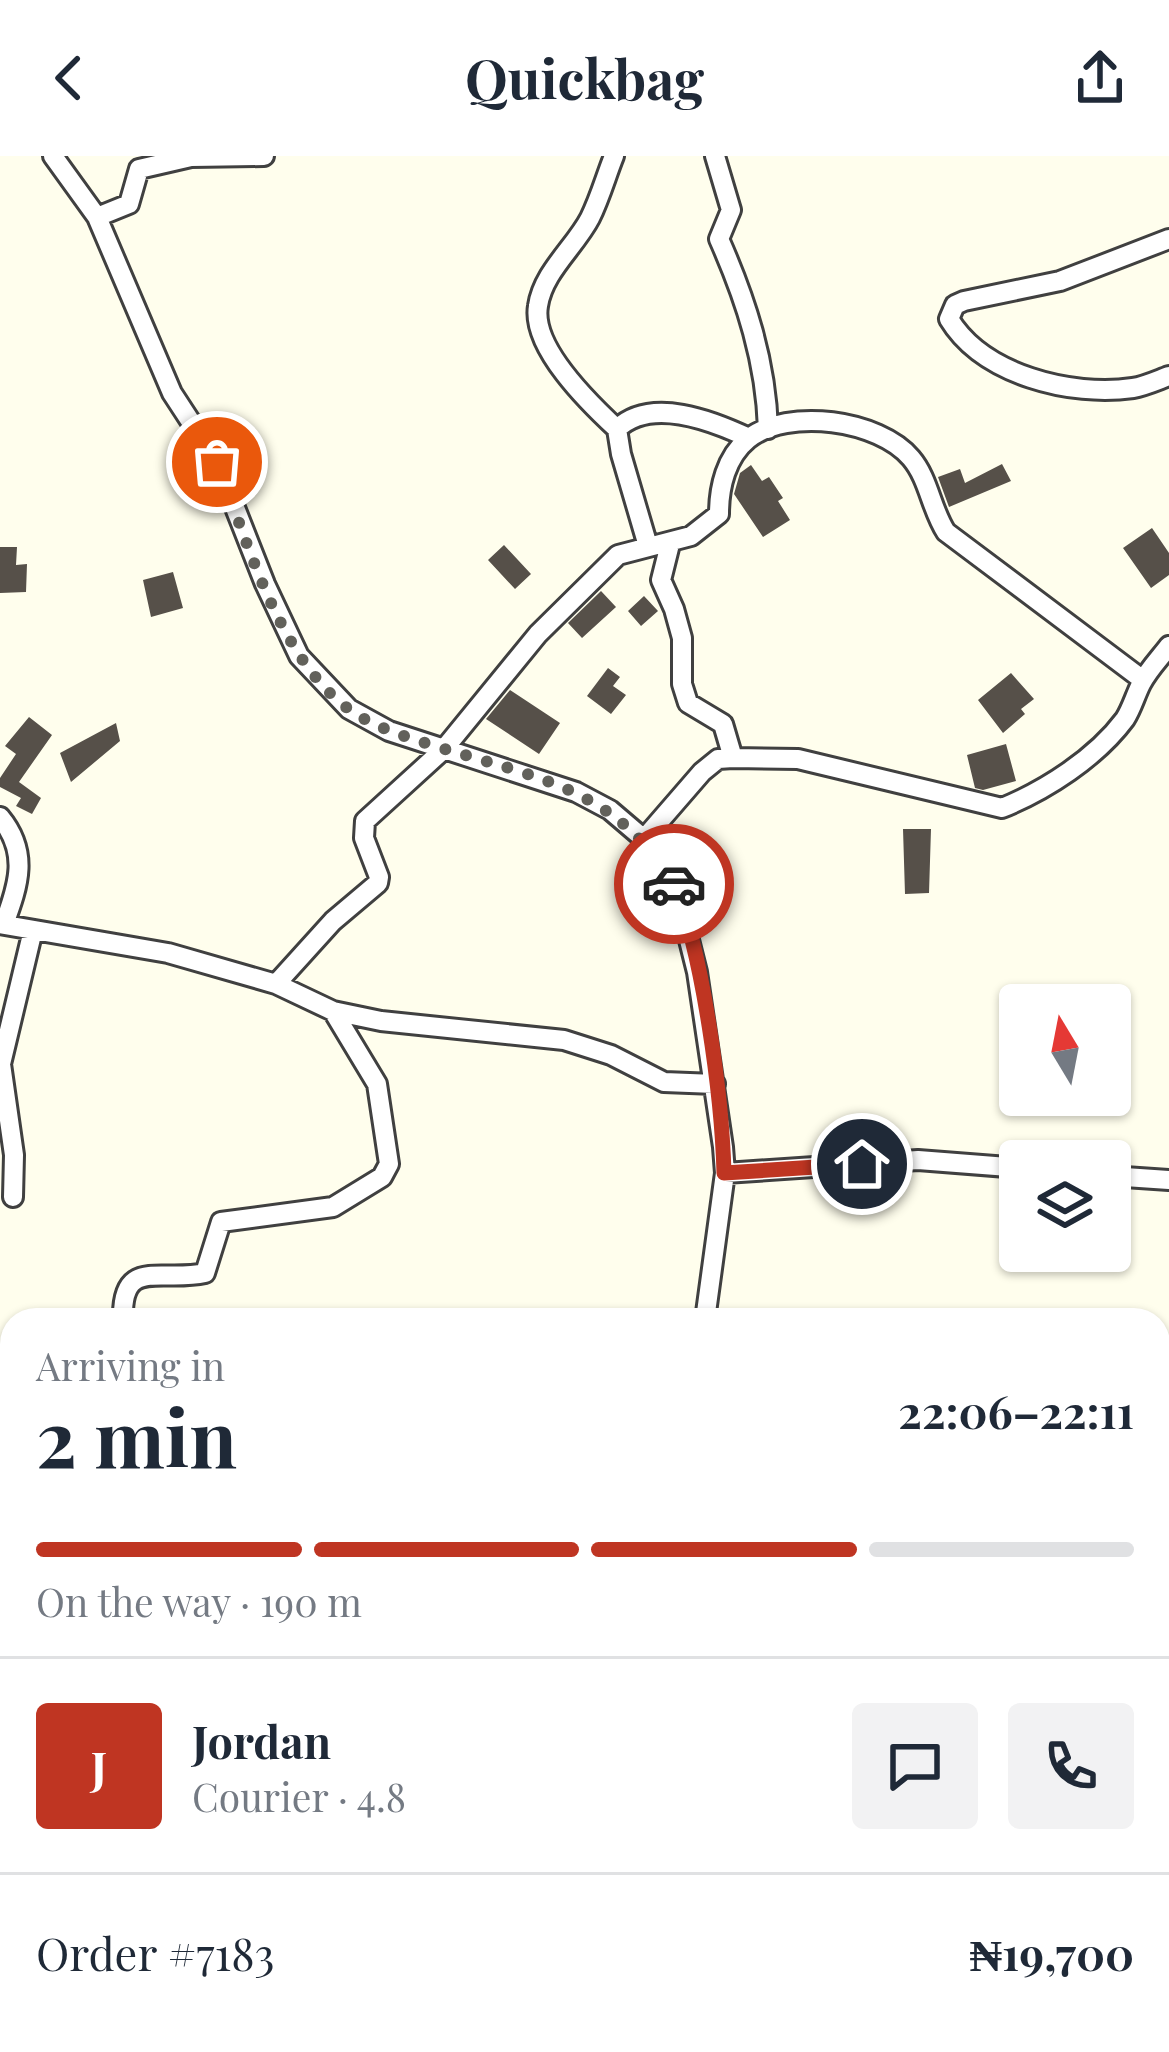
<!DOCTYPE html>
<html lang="en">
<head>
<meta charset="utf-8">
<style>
  :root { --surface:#fff; --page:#f2f2f3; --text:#1f2937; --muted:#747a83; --line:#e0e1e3; --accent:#bf3522 }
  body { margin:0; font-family:"Playfair Display",serif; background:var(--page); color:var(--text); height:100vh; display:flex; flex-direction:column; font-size:45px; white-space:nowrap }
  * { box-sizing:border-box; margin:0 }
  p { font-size:39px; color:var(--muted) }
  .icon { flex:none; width:66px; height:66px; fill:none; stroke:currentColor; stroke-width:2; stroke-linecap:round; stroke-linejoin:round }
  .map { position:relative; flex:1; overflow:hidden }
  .panel { position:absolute; left:0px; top:1152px; width:1170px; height:744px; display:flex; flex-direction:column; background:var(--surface); border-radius:36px 36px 0 0; box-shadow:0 3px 9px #0004 }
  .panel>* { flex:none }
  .needle { width:78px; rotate:350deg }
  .controls { position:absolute; left:999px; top:828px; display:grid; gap:24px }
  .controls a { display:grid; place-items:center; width:132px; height:132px; border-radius:12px; background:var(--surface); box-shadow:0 3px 9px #0004; font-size:60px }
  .pin { position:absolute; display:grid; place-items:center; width:102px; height:102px; color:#fff; margin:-51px; border:6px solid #fff; border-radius:50%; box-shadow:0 3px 12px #0007 }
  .courier { position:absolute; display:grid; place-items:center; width:120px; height:120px; margin:-60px; border:9px solid #bf3522; border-radius:50%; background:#fff; color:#222; box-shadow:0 3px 15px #0007 }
  .headline em { font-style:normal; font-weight:700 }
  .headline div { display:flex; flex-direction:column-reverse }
  .headline { display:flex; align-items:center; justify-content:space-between; height:204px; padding:0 36px }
  h1 { font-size:78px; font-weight:700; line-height:90px }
  .bar { display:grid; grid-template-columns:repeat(4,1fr); gap:18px 12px; align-content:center; height:144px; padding:0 36px }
  .bar i { height:15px; border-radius:9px; background:var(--line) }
  .bar .on { background:var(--accent) }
  .bar p { grid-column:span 4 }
  .line { display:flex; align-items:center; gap:30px; padding:0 36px; border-top:3px solid var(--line) }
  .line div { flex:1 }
  .round { display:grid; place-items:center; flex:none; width:126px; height:126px; border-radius:12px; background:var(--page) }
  header { display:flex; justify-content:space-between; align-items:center; height:156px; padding:0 36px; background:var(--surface); font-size:54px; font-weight:700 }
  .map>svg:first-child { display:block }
  .building { fill:#565049 }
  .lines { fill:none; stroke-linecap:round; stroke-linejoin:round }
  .minor-casing { stroke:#404040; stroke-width:24 }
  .minor { stroke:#fff; stroke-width:18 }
  .done { stroke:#62615b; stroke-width:12; stroke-dasharray:0 21.6 }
  .route { stroke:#bf3522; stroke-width:15 }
</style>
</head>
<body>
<header><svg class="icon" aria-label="back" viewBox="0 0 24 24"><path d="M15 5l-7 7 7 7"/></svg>Quickbag<svg class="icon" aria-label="share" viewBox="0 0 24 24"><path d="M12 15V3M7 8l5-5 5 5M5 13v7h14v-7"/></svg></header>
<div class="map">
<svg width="1169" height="1896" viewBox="0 0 1169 1896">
  <rect width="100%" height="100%" fill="#fffeed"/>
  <path class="building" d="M1002,308L1011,325L949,351L938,321L960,313L965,327Z
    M751,309L762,325L769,321L783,342L778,345L790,364L763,381L734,338L740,317Z
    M1152,372L1169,397V419L1151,432L1123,392Z
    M504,389L531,418L515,433L488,404Z
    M0,391H17L16,409L27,408L26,436L0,437Z
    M173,416L183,452L151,461L143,424Z
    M601,435L616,451L582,482L568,467Z
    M644,440L658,455L641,470L628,455Z
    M608,512L620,521L613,530L626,539L611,558L587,540Z
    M1011,517L1034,543L1021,553L1025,558L1003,577L978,544Z
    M510,534L560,567L539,598L486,563Z
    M29,561L52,579L19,626L41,642L32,658L16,650L21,642L0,631V622L16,598L5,590Z
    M116,567L120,585L71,626L60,597Z
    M1006,588L1016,625L983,634L975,632L967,599Z
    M903,673H931L929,737L905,738Z"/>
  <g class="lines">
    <g class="minor-casing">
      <path id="minor" d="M53,0L97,61L172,237L217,306L265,428L299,500L349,553L389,575L576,636L610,654L644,683L661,707L676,732L697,816L723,991L725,1017L705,1164
        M614,0C606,20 600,42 590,62C575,91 543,116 538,150C531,191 590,248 617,273
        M715,0L731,54L719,83C746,144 766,206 768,273
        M97,61L129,48L139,13L191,1L264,0
        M1169,83L1060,125L964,145L955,149L949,163C983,219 1071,241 1133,232C1145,230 1158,224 1169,220
        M670,388L661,424L674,453L682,482V528L688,547L723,568L733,602
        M648,390L621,298L617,273C651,240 713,265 749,282
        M0,661C29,696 19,728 4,768
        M644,683L702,616L718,603L733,602L798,603L1002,652C1046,634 1096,602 1125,563C1132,552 1135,540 1141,528C1148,514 1160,502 1169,490
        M0,768L168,797L276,828L333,855L381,865L564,884L611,899L664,926L715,928
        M276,828L333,765L378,727L379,721L364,682L365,665L444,593L538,478L618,399L691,380L719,358C719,331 726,301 748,283C788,251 879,264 911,302C929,323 931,353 946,376L1143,524
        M725,1017L918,1004L1020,1012
        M1110,1020L1169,1024
        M13,1041L14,999L1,908L33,774
        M123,1164C121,1100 160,1127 205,1117L221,1066L333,1051L382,1021L389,1008L377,928L333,855
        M0,1260L12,1263
        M1158,1401H1169
        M1158,1551L1169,1574
        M84,1896L90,1884"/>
    </g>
    <use href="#minor" class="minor"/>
  </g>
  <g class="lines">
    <path class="done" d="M217,306C247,384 279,504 350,554C376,572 406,581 435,590C534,621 616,632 674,728"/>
    <path class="route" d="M674,728C703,796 722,942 724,1017L862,1008"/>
  </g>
</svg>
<div class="controls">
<a><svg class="needle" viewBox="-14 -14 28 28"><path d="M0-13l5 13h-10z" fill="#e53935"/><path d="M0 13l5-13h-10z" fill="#747a83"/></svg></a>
<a><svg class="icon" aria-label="layers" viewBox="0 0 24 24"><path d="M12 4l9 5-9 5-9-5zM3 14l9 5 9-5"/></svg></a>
</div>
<div class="pin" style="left:217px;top:306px;background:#ea580c"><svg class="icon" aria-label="bag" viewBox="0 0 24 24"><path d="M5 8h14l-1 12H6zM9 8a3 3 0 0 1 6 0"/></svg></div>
<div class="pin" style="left:862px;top:1008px;background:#1f2937"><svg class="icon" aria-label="home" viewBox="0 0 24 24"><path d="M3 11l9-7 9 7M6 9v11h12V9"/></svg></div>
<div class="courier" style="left:674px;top:728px"><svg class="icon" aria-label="car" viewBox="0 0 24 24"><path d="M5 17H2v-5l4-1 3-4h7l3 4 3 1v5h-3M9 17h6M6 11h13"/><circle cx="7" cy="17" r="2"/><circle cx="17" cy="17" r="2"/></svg></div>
<section class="panel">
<div class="headline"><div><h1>2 min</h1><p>Arriving in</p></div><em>22:06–22:11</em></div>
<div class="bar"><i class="on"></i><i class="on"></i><i class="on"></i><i></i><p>On the way · 190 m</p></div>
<div class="line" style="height:216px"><b class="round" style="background:var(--accent);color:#fff">J</b><div><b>Jordan</b><p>Courier · 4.8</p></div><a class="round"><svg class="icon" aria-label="chat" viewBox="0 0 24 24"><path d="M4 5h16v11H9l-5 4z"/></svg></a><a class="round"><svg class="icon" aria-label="phone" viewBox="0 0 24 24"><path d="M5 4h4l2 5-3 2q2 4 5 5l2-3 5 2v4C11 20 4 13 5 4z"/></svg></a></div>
<div class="line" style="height:156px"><div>Order #7183</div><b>₦19,700</b></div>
</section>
</div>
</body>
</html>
